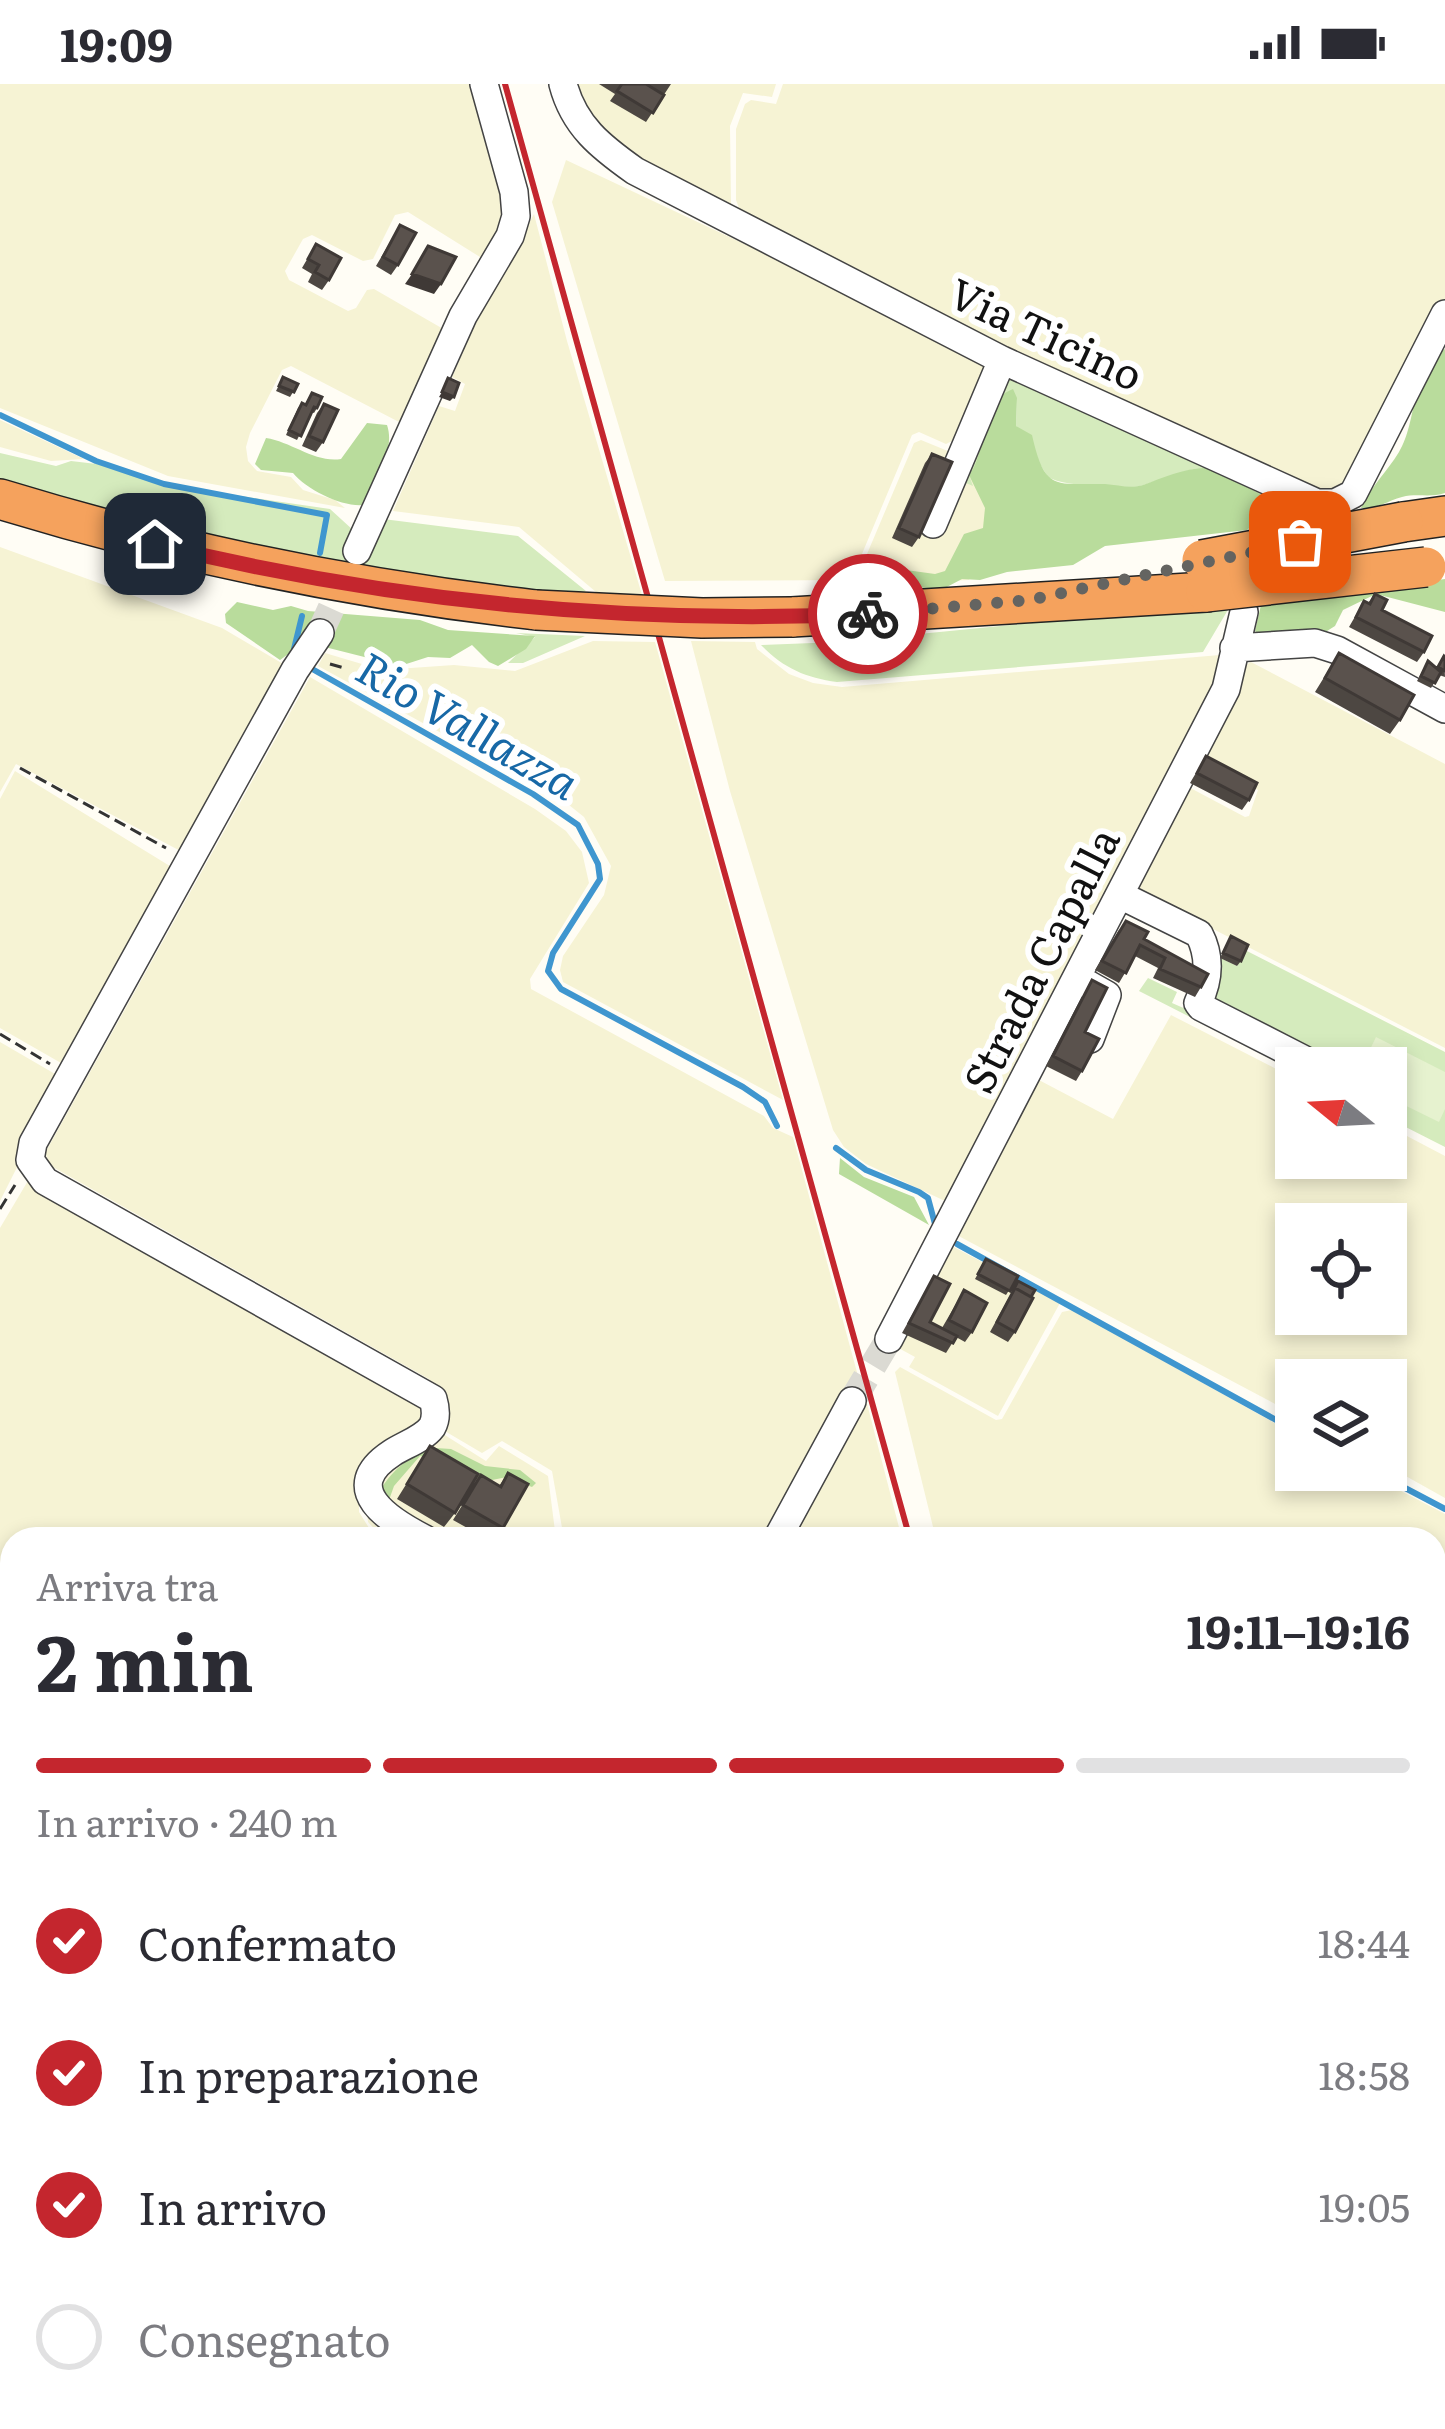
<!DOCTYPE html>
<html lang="it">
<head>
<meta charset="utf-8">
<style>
  :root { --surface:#fff; --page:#f7f7f7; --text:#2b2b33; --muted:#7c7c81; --line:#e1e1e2; --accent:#c4262e }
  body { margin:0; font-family:Literata,serif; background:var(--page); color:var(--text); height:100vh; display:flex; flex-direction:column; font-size:45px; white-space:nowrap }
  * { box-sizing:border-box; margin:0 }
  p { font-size:39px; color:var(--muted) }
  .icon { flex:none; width:66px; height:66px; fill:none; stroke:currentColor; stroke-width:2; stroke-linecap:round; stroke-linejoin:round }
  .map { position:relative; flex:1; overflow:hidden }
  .side { position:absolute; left:0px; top:1443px; width:1446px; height:903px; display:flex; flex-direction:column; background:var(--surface); border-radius:36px 36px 0 0; box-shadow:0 6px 18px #0003 }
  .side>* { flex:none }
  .needle { width:78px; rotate:288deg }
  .controls { position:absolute; left:1275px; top:963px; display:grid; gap:24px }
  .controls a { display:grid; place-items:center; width:132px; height:132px; border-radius:0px; background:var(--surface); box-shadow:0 6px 18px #0003; font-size:60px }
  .pin { position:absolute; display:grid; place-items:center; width:102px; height:102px; color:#fff; margin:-51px; border-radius:24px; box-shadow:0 6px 18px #0006 }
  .courier { position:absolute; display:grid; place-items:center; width:120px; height:120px; margin:-60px; border:9px solid #c4262e; border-radius:50%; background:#fff; color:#222; box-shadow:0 3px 15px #0007 }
  .overview em { font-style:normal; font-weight:700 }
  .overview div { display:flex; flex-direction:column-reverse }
  .overview { display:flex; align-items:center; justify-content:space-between; height:204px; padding:0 36px }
  h1 { font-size:78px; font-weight:700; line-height:90px }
  .bar { display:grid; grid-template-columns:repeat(4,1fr); gap:18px 12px; align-content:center; height:144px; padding:0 36px }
  .bar i { height:15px; border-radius:9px; background:var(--line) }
  .bar .active { background:var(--accent) }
  .bar p { grid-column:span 4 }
  ol { padding:0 36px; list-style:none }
  li { display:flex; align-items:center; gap:36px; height:132px }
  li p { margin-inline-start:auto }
  li .icon { padding:12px; border-radius:50%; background:var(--accent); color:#fff; stroke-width:4 }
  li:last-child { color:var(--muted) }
  li i { width:66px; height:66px; border:6px solid var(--line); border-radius:50% }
  .status { display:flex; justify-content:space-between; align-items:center; height:84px; padding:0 60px; background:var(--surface); direction:ltr }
  .status svg { height:33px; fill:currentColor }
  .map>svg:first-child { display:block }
  .farmland { fill:#f6f3d4; fill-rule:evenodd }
  .green { fill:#d5ebbd }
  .forest { fill:#b9dc9c }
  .pitch { fill:#e6f2cf }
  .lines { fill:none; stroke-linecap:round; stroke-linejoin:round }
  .stream { stroke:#3f96cf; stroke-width:6 }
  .minor-tunnel { stroke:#dbdad3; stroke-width:27; stroke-dasharray:27 14; stroke-linecap:butt }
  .minor-casing { stroke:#444; stroke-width:30 }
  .highway-casing { stroke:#222; stroke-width:42 }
  .path { stroke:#333; stroke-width:3; stroke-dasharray:12 6; stroke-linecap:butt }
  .minor { stroke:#fff; stroke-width:27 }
  .highway { stroke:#f5a25d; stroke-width:39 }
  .rail { stroke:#c4262e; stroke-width:6 }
  .highway-bridge-casing { stroke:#222; stroke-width:42; stroke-linecap:butt }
  .highway-bridge { stroke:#f5a25d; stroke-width:39 }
  .wall { fill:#4d4742 }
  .shaded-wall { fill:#3f3936 }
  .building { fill:#5a524d; stroke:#3f3936; stroke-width:3 }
  .done { stroke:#646461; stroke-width:12; stroke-dasharray:0 21.6 }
  .route { stroke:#c4262e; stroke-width:15 }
  .labels { text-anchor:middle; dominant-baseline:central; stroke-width:12; stroke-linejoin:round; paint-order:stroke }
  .street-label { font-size:42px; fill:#111; stroke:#fff }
  .water-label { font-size:45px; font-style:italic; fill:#1768a6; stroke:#fff }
</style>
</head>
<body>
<div class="status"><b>19:09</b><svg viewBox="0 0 49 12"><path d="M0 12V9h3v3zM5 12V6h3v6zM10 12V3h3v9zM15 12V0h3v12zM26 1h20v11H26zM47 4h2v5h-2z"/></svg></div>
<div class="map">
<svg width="1445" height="2345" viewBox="0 0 1445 2345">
  <rect width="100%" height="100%" fill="#fffdf5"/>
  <path class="farmland" d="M0,0H478L510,121L490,169L480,173L408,128L395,131L373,175L363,177L312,151L303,155L285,187L289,196L348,227L356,224L367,206L374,205L445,246L408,337L399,338L291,282L282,286L250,349L246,363L248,377L257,387L291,393L303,406L335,416L345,424L168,392L0,324Z
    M566,0H776L772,13L743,9L730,42L731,121L721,126L605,59Z
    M783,0H1445V216L1345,406L1334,412L998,268L742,132L736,116V45L745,20L751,16L776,20Z
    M566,76L988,275L952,357L946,360L919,348L912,351L851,496L665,497L552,118Z
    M534,130L567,257L642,511L596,508L519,443L393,427L439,322L455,327L465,300L452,293L477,236Z
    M0,336L54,361L84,375L51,377L0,363Z
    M921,356L1026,399L969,496L858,501L856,496L914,359Z
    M0,463L222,544L290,584L188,771L16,680L0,708Z
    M593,557L655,558L783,1016L563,898L560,886L563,872L604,811L611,782L584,733L559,713L318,582L325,569L382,586L454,581L515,587Z
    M691,557L755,558L757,565L789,590L813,599L842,603L1220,571L1222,579L1213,610L945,1117L866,1080L844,1063L833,1046L730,707Z
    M1251,578L1445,680V964L1137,806L1181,699L1245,733L1249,732L1258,706L1196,673L1244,582Z
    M310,593L535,725L566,747L582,768L589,799L530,895L531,905L764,1032L773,1044L793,1053L858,1292L769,1455H564L552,1387L502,1357L482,1369L443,1346L442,1312L429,1295L51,1082L45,1069Z
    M15,687L178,787L122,871L61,979L0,944V715Z
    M1171,931L1296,995V1074H1386V1041L1445,1072V1414L1386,1381V1296H1296V1331L951,1148L1037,995L1113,1035ZM1296,1140H1386V1230H1296Z
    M0,958L62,994L0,1117Z
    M29,1095L430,1327L359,1408V1428L376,1455H12V2334H1150L1154,2345H0V1144Z
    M948,1160L1060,1219L998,1332L909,1283L915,1273L893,1261Z
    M1072,1226L1296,1351V1386H1361L1445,1430V2329L1434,2324V1455H936L895,1288L900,1283L996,1336L1002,1335L1062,1228Z
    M864,1308L902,1455H783Z
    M440,1348L486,1377L499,1362L548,1392L556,1455H384L368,1438L364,1401Z
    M1434,2329L1445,2335V2345H1333L1338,2334H1434Z
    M1187,2334H1335L1330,2345H1191Z"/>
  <path class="green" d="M1003,288L1260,400C1279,428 1285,438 1247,446L1255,439L1256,405C1240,400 1209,382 1194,385C1176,389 1158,397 1140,402C1126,406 1061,402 1048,393L1016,342L1017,314L980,353L979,380L969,391L973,402L961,397Z
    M0,369L56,382L71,377L105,381L172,402L330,425L353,446L383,435L518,452L586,507L576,509L378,490L309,479L0,400Z
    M1232,519L1203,568L837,598C806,594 783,584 761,561L838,558Z
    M516,549L585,552L523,579H508L535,553Z
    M1245,866L1445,968V1063L1386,1033V984H1296V987L1139,907L1148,894L1177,908L1172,919L1195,929L1214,871L1237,882Z"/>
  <path class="forest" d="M1445,265V409C1430,414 1417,409 1402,413C1387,417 1378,425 1361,424C1371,402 1387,388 1399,368C1418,337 1410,285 1445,265Z
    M1013,305L1017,314L1016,342L1032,351C1045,409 1056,399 1105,400C1118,401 1131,405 1143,401C1162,394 1187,383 1207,384C1213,386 1258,407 1262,412V432L1247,446L1105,462L1073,481L1007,488L980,496L962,495L943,505L897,502L879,507L859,506L857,497L886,494L906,486L935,490L945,487L964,450L983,444L985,424L969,391C988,369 977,319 1013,305Z
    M367,339L387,341C396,367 374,397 363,421C342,423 307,406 293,389L261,386L255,380L266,354C292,358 315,379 341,375Z
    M1445,495V528L1376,510L1343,526L1335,542L1327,547L1300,546L1262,553L1255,547L1261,521Z
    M237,518L273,526L291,522L308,527L420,536L448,546L535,552L526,565L498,582L489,578L472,561L450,574L428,573L400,582L305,558L280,576L226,539L225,530Z
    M840,1074L864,1093L914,1113L929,1141L839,1090Z
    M436,1364L451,1365L485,1382L520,1386L536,1399L532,1403L507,1393L492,1396L466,1393L444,1379L420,1372L394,1402L389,1416L377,1412C390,1387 409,1371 436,1364Z"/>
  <path class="pitch" d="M1376,953L1445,988V1025L1439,1038L1386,1012V984H1361Z"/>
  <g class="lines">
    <path class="stream" d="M0,331L96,377L164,400L327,431L320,469
      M294,565L302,532
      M314,586L533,710L578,741L598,780L600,795L553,869L548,887L561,905L743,1003L765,1018L777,1042
      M836,1064L866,1086L919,1108L928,1114L935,1140
      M957,1160L1296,1347
      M1371,1386L1445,1425"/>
    <path class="minor-tunnel" d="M320,549L348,487
      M852,1317L889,1255"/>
    <g class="minor-casing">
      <path id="minor" d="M563,0C574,42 601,63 635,87L1002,276L1317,419H1335L1353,410L1445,230
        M933,440L1002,276
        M357,467L463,232L510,152L516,132L514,108L484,0
        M320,549L295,586L33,1059L30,1076L45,1097L433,1315C436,1325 437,1334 432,1343C423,1355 404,1361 392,1369C337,1405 390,1437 425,1455
        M1234,564L1315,559L1337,566L1445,625
        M1120,811L1199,850C1211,873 1209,896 1198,919L1201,923L1303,975
        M1077,894L1107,911L1090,955
        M889,1255L1226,605L1244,528
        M777,1455L852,1317"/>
    </g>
    <g class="highway-casing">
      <path id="highway" d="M0,415C176,469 353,505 536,526
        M1403,438L1445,432
        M792,533L1206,508"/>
    </g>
    <path class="path" d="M330,580L344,584
      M20,684L166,764
      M0,950L50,980
      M0,1125L15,1101"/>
    <use href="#minor" class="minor"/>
    <use href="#highway" class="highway"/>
    <path class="rail" d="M505,0L910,1455
      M1168,2334L1171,2345"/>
    <g class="highway-bridge-casing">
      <path id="highway-bridge" d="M1202,476L1403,438
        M1206,508L1426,483
        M536,526L702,534L792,533"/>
    </g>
    <use href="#highway-bridge" class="highway-bridge"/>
  </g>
  <path class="wall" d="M599,0H671L646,38L610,17L615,10Z
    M400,141L398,181L391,191L376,182Z
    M316,160L329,196L322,206L308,198L312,190L302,184Z
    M283,293L298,300L290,313L276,307Z
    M312,309L317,324L314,329L311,328L297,356L286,351L298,324L302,319L305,320Z
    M324,320L323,358L316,368L302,362L317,329Z
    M932,370L919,453L912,463L892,454L925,379Z
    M1375,510L1382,526L1424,568L1417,578L1349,543L1364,517L1368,519Z
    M1339,569L1400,636L1390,650L1315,608Z
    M1444,572L1445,593L1439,591L1431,604L1417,597L1425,582L1437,584Z
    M1206,672L1249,716L1242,726L1190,699Z
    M1119,846L1144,855L1201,903L1195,913L1153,894L1158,884L1135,872L1119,899L1095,886Z
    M1231,852L1241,877L1237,882L1220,874Z
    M1092,896L1085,948L1082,987L1076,997L1046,982Z
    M986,1175L1018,1192L1006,1211L975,1195Z
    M934,1192L930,1238L942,1244L964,1206L972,1248L965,1258L956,1253L946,1269L902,1249Z
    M1018,1197L1015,1248L1008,1258L990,1248Z
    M430,1362L455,1429L444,1443L397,1415Z
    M508,1389L503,1444L496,1455H487L453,1436L481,1391L499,1402Z"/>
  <path class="shaded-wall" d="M412,190L441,200L434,210L405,200Z
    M442,308L454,313L450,317L439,313Z"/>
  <path class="building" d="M622,0H646L664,11L653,29L617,7Z
    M400,141L416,149L398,181L383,173Z
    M316,160L341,174L329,196L315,188L319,181L308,175Z
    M428,162L456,173L441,200L412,190Z
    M283,293L298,300L294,308L279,302Z
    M448,294L459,299L454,313L442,308Z
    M312,309L322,313L317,324L314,323L301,352L289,346L302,319L306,321Z
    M324,320L338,326L323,358L309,352Z
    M932,370L952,378L919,453L899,444Z
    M1375,510L1387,516L1382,526L1432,552L1424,568L1356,533L1364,517L1370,520Z
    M1339,569L1414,611L1400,636L1325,594Z
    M1444,572L1445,573V587L1438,583Z
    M1428,577L1441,588L1435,599L1421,592Z
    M1206,672L1257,699L1249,716L1197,689Z
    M1126,837L1148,848L1144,855L1208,890L1201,903L1160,885L1165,874L1140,861L1126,889L1102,877Z
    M1231,852L1248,861L1241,877L1223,869Z
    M1092,896L1107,904L1085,948L1099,955L1082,987L1053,972Z
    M986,1175L1018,1192L1010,1207L978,1190Z
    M934,1192L950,1200L930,1238L957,1252L953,1259L909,1239Z
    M1018,1197L1035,1206L1031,1213L1015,1204L1013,1207Z
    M1015,1204L1033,1214L1015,1248L997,1238Z
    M964,1206L987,1219L972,1248L949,1236Z
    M430,1362L478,1390L455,1429L407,1400Z
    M508,1389L528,1400L503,1444L463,1421L481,1391L501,1403Z"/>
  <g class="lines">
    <path class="done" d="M868,530L1029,516L1300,458"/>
    <path class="route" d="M155,460C390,518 626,541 868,530"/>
  </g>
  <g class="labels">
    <g class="street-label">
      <text transform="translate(1047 248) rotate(25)">Via Ticino</text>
      <text transform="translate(1039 875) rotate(-63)">Strada Capalla</text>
    </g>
    <g class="water-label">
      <text transform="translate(469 639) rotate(30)">Rio Vallazza</text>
    </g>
  </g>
</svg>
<div class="controls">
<a><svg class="needle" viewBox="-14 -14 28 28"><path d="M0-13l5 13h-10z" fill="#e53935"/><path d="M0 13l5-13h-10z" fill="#7c7c81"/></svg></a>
<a><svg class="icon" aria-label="locate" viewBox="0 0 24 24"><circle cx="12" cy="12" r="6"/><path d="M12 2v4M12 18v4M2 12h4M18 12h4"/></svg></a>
<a><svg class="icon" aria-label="layers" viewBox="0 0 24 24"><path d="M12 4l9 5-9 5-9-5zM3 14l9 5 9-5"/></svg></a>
</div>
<div class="pin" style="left:1300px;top:458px;background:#ea580c"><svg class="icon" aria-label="bag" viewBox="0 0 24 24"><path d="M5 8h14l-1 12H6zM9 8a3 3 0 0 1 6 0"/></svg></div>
<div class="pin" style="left:155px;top:460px;background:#1f2937"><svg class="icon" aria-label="home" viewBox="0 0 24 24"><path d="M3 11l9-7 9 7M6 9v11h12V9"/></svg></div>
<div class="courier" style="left:868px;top:530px"><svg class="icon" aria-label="bike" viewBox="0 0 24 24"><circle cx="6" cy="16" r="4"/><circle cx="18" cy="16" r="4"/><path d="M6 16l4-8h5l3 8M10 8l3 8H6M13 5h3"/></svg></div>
<section class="side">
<div class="overview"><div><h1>2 min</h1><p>Arriva tra</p></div><em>19:11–19:16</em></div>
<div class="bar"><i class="active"></i><i class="active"></i><i class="active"></i><i></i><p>In arrivo · 240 m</p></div>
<ol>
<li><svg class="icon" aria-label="check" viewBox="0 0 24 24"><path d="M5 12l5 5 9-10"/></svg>Confermato<p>18:44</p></li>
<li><svg class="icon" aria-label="check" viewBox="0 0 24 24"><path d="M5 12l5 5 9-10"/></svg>In preparazione<p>18:58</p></li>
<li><svg class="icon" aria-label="check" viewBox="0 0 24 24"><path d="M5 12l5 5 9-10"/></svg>In arrivo<p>19:05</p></li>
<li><i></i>Consegnato</li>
</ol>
</section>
</div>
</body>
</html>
